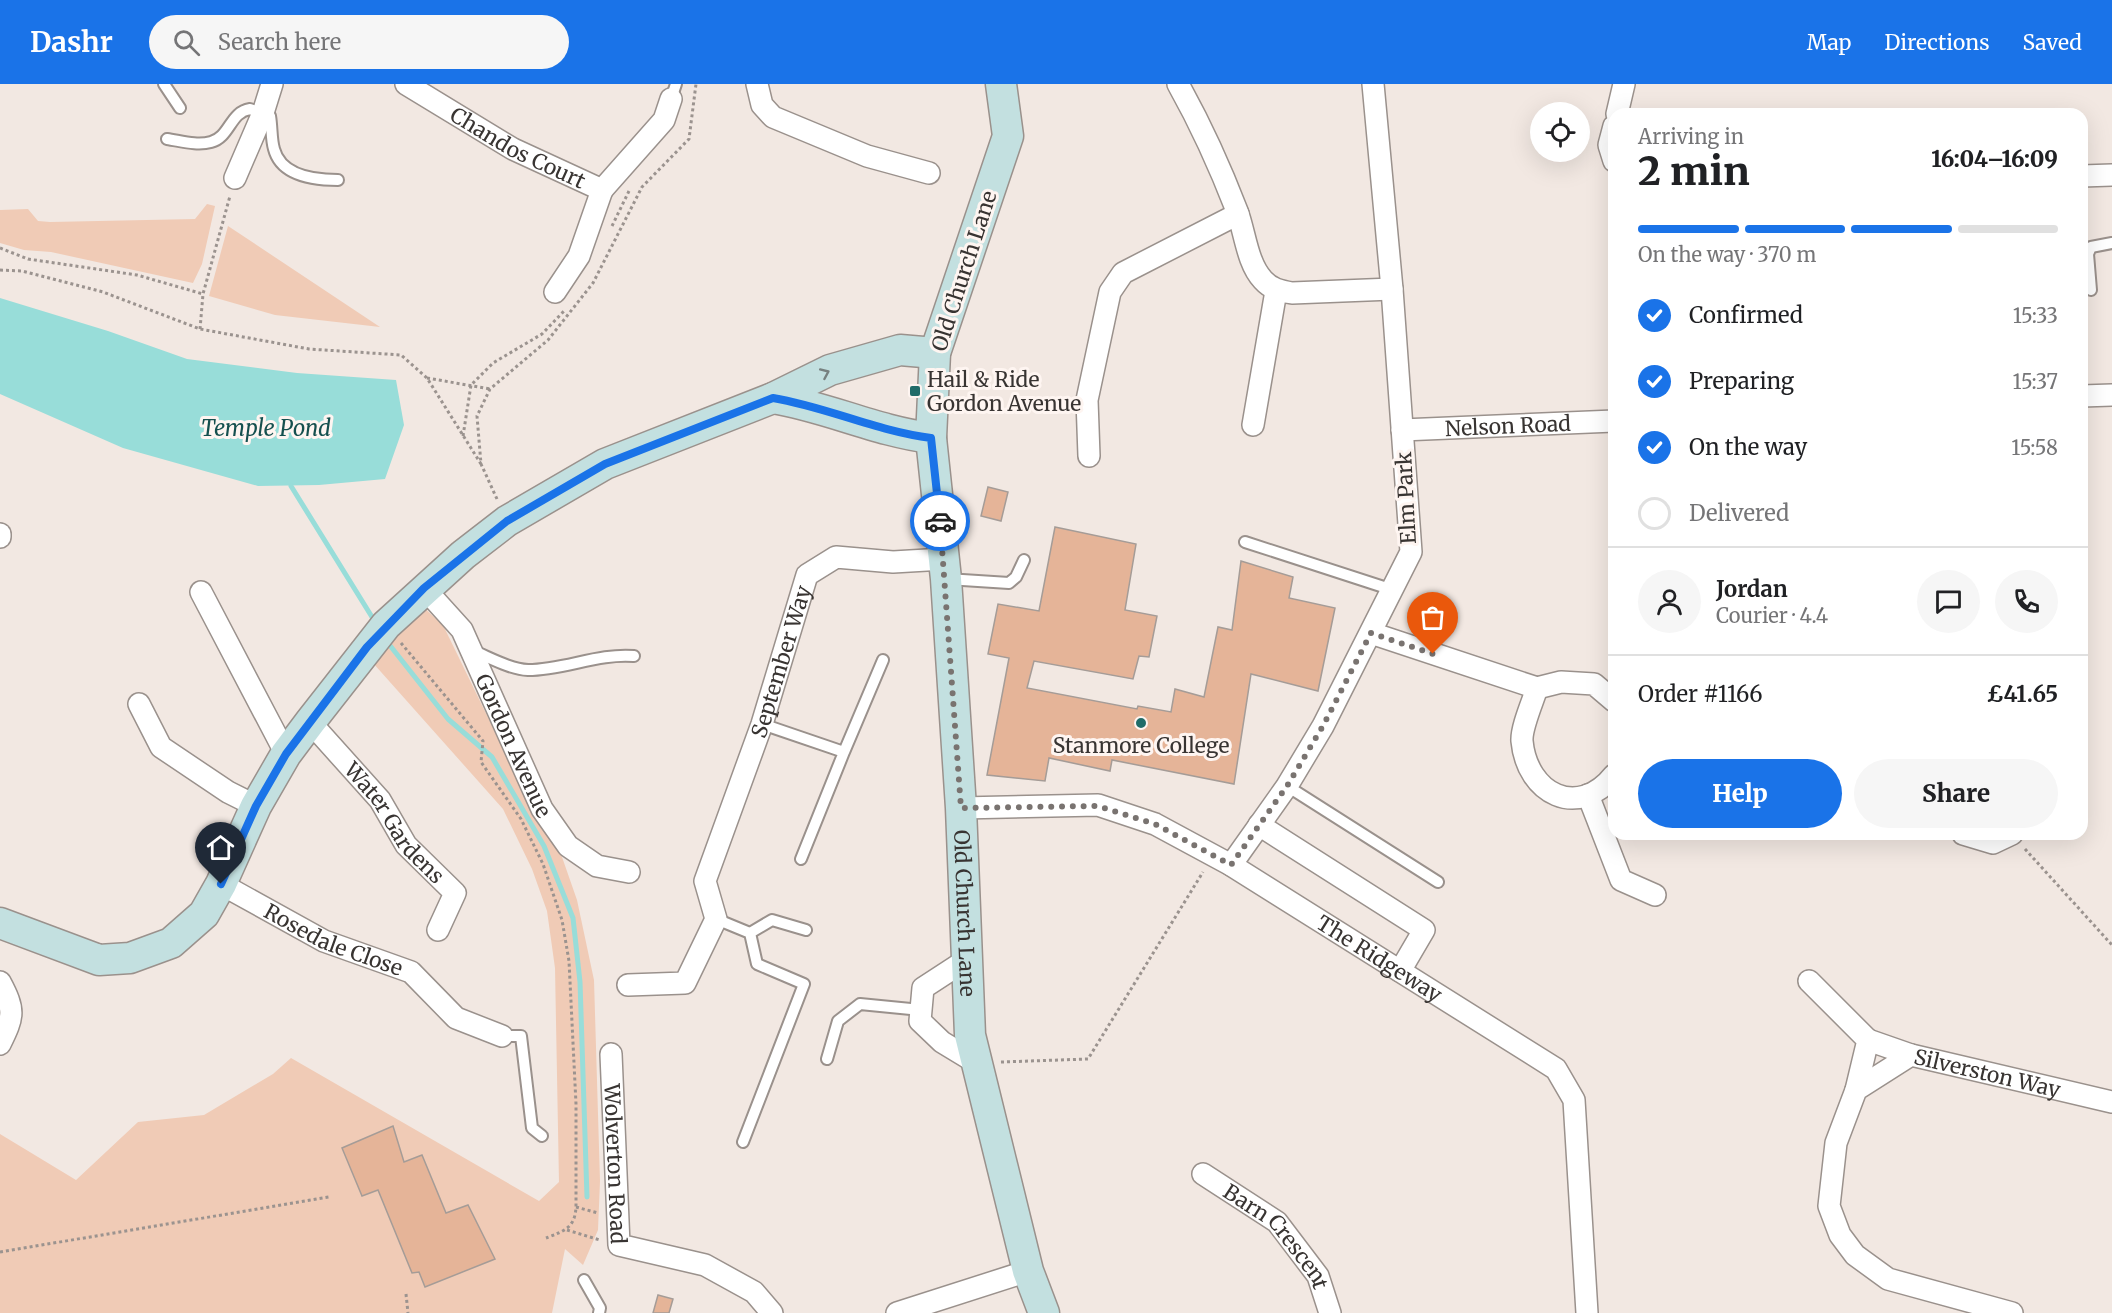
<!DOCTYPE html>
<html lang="en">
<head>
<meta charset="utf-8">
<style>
  :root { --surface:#fff; --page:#f6f6f6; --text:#202124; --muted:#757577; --line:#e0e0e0; --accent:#1a73e8 }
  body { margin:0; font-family:Merriweather,serif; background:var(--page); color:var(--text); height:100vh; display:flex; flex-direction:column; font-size:22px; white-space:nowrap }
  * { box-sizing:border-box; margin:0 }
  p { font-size:20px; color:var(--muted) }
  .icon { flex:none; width:33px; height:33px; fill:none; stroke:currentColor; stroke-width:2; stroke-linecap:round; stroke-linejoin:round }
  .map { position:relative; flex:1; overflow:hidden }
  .sheet { position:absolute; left:1608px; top:24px; width:480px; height:732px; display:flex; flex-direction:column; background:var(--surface); border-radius:18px; box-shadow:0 6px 24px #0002 }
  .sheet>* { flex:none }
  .tools { position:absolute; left:1530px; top:18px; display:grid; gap:12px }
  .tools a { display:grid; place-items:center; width:60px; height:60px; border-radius:50%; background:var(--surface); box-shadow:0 6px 24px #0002; font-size:30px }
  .pin { position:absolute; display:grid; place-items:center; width:51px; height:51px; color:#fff; margin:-62px -26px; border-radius:50% 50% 50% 0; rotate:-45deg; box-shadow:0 0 6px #0007 }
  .pin .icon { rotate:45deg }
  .courier { position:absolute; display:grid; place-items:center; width:60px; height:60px; margin:-30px; border:4px solid #1a73e8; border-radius:50%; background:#fff; color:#222; box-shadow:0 2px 8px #0007 }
  .headline em { font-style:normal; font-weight:800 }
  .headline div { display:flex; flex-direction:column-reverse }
  .headline { display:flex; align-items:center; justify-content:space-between; height:102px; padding:0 30px }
  h1 { font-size:39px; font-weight:800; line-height:45px }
  .bar { display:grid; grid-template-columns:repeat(4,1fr); gap:9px 6px; align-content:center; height:72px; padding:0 30px }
  .bar i { height:8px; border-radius:4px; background:var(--line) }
  .bar .active { background:var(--accent) }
  .bar p { grid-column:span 4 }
  .line { display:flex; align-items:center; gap:15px; padding:0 30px; border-top:2px solid var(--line) }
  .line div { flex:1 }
  .round { display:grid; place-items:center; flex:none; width:63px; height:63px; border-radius:32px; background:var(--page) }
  ol { padding:0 30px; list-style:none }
  li { display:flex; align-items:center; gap:18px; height:66px }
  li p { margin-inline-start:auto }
  li .icon { padding:6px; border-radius:50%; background:var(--accent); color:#fff; stroke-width:4 }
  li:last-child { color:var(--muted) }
  li i { width:33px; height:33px; border:3px solid var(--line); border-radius:50% }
  .primary-button { display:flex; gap:12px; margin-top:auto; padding:12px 30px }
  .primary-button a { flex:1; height:69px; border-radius:36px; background:var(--accent); color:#fff; font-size:24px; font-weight:800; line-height:69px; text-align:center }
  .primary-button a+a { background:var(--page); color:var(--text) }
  header { display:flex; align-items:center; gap:36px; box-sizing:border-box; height:84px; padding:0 30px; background:var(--accent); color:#fff }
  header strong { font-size:28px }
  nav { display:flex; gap:33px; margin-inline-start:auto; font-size:21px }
  .search { width:420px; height:54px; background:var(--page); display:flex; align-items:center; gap:15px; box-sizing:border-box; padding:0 21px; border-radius:33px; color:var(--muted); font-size:22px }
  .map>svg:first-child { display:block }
  .green { fill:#f0cbb6 }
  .water { fill:#98ddd9 }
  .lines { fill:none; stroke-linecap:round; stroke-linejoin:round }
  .stream { stroke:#98ddd9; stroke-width:5 }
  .building { fill:#e5b498; stroke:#a59c97; stroke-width:1.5 }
  .lane-casing { stroke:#9a918c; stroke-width:14 }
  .street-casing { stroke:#9a918c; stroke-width:24 }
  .secondary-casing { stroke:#9a918c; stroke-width:33 }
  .path { stroke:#9b938f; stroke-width:3; stroke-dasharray:3 3; stroke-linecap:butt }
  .lane { stroke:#fff; stroke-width:10 }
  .street { stroke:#fff; stroke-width:21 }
  .secondary { stroke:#c3e0e0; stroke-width:30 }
  .oneway { stroke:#778180 }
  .done { stroke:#797370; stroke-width:6; stroke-dasharray:0 10.8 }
  .route { stroke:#1a73e8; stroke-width:8 }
  .poi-dot { fill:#206c69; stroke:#fef5f1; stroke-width:2 }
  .labels { text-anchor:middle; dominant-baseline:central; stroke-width:6; stroke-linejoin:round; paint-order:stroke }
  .street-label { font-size:21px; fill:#383432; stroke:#fef5f1 }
  .poi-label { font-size:21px; fill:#383432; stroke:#fef5f1; text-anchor:start }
  .water-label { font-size:22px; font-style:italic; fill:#15504f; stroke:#fef5f1 }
</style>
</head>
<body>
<header>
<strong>Dashr</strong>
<div class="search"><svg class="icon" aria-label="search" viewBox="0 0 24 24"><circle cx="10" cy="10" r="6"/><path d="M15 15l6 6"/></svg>Search here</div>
<nav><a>Map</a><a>Directions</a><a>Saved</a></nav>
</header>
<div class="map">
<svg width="2112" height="1229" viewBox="0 0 2112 1229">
  <rect width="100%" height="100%" fill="#f2e8e2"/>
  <path class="green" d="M207,120L215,122L202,180L193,199L51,168L24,166L0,159V126L28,125L38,137L50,138L195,135Z
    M228,142L380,243L275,231L209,212Z
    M423,523L443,541L530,720L562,773L577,816L594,896L600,1097L598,1146L583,1181L565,1165L552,1229H0V1050L76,1096L138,1038L204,1031L273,990L291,974L539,1117L559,1098L555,884L547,827L532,785L503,725L373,579L402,540Z"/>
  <path class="water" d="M0,214L108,247L187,275L297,289L396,296L404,341L385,395L319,401L258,402L123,364L0,310Z"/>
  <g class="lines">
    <path class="stream" d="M291,402L372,533
      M388,559L448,635L492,673L544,762L573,834L580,898L587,1113"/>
  </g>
  <path class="building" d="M988,403L1008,408L1001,437L981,432Z
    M1055,443L1136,460L1125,526L1157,532L1149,573L1139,572L1133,595L1034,577L1027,604L1137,625L1138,622L1171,628L1175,605L1204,613L1218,543L1232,546L1241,477L1293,493L1289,514L1335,524L1318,607L1251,590L1234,700L1112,676L1110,687L1049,674L1045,697L987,691L1009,574L988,570L998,520L1039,527Z
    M393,1042L404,1078L422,1071L446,1129L468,1121L495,1175L425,1203L419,1188L412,1189L378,1106L362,1112L342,1064Z
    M658,1211L673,1215L669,1229H653Z"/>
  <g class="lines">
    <g class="lane-casing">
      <path id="lane" d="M164,0L180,24
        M671,15L676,0
        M167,55C181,57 197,62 211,58C230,53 230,28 250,25L270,32C272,43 271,55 274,65C281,92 315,96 338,96
        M2091,206L2088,170L2091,163L2112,159
        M1245,458L1393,506
        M947,495L1009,499L1016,493L1024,476
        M471,566C489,573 509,585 528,586C564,586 598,569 634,572
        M762,640L844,668L801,775
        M844,668L883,576
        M1287,702L1438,798
        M716,835L750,849L772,836L806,846
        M502,952H521L532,1044L542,1052
        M827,975L838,937L860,920L921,926
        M743,1058L804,900L757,880L750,849
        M584,1196L600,1224L599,1229"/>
    </g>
    <g class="street-casing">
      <g id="street">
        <path id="s1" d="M406,0L513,65L602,106L664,36L671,15"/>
        <path d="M757,0L762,21L773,33L867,72L929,89"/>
        <path d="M1178,0C1201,41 1220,83 1237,127C1245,148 1247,179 1263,196C1271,205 1280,207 1292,209L1392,205"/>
        <path d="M1617,30L1624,0"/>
        <path d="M1614,42L1609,61L1614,77"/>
        <path d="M2082,92L2112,91"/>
        <path d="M235,94L263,29L272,0"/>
        <path d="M555,208L579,172L602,106"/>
        <path d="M2082,312L2112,311"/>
        <path d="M1253,341L1276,207"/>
        <path id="s2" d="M1402,346L1614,337"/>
        <path d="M1089,372L1087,316L1110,208L1123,189L1238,130"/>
        <path d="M0,450V453"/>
        <path id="s3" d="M424,504L462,546L542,725L568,762L597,782L629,788"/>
        <path d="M201,508L286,670"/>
        <path d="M1371,549L1537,604"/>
        <path d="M1537,604C1533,617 1521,644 1522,657C1527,710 1578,736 1614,691"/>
        <path d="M1537,604L1561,598L1594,600L1614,617"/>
        <path d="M139,620L161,663L228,708L256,722"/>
        <path id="s4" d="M310,638L380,716L406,761L455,809L438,846"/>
        <path d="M1588,711L1621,796L1655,811"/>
        <path id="s5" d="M961,724L1098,721L1155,740L1231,781L1556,985L1574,1016L1587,1229"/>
        <path d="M1259,741L1424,846L1400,887"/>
        <path d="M1963,750L1993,759L2012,750"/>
        <path d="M1231,781L1287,702L1323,642L1411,468L1392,205L1373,0"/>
        <path id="s6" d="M221,800L324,857L411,888L456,934L502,952"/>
        <path d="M966,876L923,904L920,937L942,958L975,978"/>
        <path d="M1809,897L1868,956L1856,1006"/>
        <path d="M0,898C15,926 14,932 0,960"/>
        <path id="s7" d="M628,901L685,899L716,835L705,797L762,640L807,491L836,473L893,478L944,475"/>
        <path d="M1868,956L1911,971"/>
        <path id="s8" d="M611,970L619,1161L705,1181L754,1208L772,1229"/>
        <path id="s9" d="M1203,1090L1277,1138L1318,1192L1330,1229"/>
        <path d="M897,1229L1028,1187"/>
        <path id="s10" d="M2012,1229L1888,1195L1855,1171L1840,1151L1829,1122L1836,1059L1856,1006L1911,971L2112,1018"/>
      </g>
    </g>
    <g class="secondary-casing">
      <g id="secondary">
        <path id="s11" d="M1001,0L1008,52L935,269L931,354L946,495L961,724L970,951L1028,1187L1044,1229"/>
        <path d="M773,314C827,323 876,347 931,354"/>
        <path d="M0,839L99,876L130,874L171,859L204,830L221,800L256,722L286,670L310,638L386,541L463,471L507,437L605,380L773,314L830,286L900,266L935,269"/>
      </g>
    </g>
    <path class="path" d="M612,142L629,107
      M0,164L28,175L137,191L203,210
      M0,186L22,187L103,208L200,245L309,265L401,271L427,294L481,380
      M200,245L203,210L230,112
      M427,294L490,305
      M463,352L471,301L493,279L542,250L565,226
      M497,415L481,380L477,332L490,305L548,256L593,199L642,103L689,55L696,0
      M401,559L483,657L481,678L521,735L543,780L562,836L569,877L576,1020V1123C575,1144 564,1147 546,1154
      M2025,765L2112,861
      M1001,978L1088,975L1203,788
      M576,1123L598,1129
      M567,1146L600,1156
      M0,1168L329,1113
      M406,1210L408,1229"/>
    <use href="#lane" class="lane"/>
    <use href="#street" class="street"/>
    <use href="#secondary" class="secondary"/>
  </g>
  <defs><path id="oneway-chevron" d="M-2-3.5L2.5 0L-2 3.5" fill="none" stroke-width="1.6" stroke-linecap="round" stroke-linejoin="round" transform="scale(1.5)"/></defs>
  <use class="oneway" href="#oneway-chevron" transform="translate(825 289) rotate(-24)"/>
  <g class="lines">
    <path class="done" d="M940,437L961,724L1098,722L1155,740L1231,781L1287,702L1323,642L1371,549L1433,570"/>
    <path class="route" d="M221,800L256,722L286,670L367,563L424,504L507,437L605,380L773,314C827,323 876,347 931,354L940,437"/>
  </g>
  <g class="poi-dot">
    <rect x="909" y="301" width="12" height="12" rx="3"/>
    <circle cx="1141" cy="639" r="6"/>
  </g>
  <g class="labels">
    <g class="street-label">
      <text stroke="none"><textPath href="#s1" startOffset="129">Chandos Court</textPath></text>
      <text transform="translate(964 187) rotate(-72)">Old Church Lane</text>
      <text stroke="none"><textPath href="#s2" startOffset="106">Nelson Road</textPath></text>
      <text transform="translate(1406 414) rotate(-93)">Elm Park</text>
      <text stroke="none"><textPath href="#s7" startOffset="400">September Way</textPath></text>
      <text stroke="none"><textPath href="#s3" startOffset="183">Gordon Avenue</textPath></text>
      <text stroke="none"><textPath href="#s4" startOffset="132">Water Gardens</textPath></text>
      <text stroke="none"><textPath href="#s11" startOffset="843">Old Church Lane</textPath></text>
      <text stroke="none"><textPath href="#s6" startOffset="126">Rosedale Close</textPath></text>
      <text stroke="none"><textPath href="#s5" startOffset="459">The Ridgeway</textPath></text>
      <text stroke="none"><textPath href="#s10" startOffset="489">Silverston Way</textPath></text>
      <text stroke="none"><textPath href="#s8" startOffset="110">Wolverton Road</textPath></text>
      <text stroke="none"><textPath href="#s9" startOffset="98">Barn Crescent</textPath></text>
    </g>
    <g class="poi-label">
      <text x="927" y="295">Hail &amp; Ride<tspan x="927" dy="24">Gordon Avenue</tspan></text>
      <text x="1141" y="661" text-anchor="middle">Stanmore College</text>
    </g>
    <g class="water-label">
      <text x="266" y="344">Temple Pond</text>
    </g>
  </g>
</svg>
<div class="tools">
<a><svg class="icon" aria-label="locate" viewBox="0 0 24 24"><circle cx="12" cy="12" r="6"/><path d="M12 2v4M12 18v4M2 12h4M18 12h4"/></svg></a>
</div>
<div class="pin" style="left:1433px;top:570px;background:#ea580c"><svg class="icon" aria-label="bag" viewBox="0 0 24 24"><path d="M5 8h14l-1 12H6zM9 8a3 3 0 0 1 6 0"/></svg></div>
<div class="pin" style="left:221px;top:800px;background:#1f2937"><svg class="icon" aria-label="home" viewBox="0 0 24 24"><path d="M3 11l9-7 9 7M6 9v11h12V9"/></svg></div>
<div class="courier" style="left:940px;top:437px"><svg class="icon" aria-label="car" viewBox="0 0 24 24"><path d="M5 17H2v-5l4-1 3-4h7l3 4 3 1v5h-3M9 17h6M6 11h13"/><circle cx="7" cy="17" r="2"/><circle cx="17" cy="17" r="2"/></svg></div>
<section class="sheet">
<div class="headline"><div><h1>2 min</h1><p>Arriving in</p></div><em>16:04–16:09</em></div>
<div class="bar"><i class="active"></i><i class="active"></i><i class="active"></i><i></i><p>On the way · 370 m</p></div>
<ol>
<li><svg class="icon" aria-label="check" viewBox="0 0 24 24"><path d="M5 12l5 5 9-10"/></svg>Confirmed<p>15:33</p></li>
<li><svg class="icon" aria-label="check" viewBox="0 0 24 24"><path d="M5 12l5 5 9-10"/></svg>Preparing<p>15:37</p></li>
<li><svg class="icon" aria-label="check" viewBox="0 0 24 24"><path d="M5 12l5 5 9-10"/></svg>On the way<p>15:58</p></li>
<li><i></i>Delivered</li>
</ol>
<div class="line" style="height:108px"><a class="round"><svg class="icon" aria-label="person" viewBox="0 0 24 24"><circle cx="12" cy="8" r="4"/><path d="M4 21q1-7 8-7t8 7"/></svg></a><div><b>Jordan</b><p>Courier · 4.4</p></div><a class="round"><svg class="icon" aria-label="chat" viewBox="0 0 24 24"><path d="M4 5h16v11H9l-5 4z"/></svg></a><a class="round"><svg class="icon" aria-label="phone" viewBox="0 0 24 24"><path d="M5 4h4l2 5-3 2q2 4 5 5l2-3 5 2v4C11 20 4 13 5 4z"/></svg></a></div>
<div class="line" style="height:78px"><div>Order #1166</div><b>£41.65</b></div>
<div class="primary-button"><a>Help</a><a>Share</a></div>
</section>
</div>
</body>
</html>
